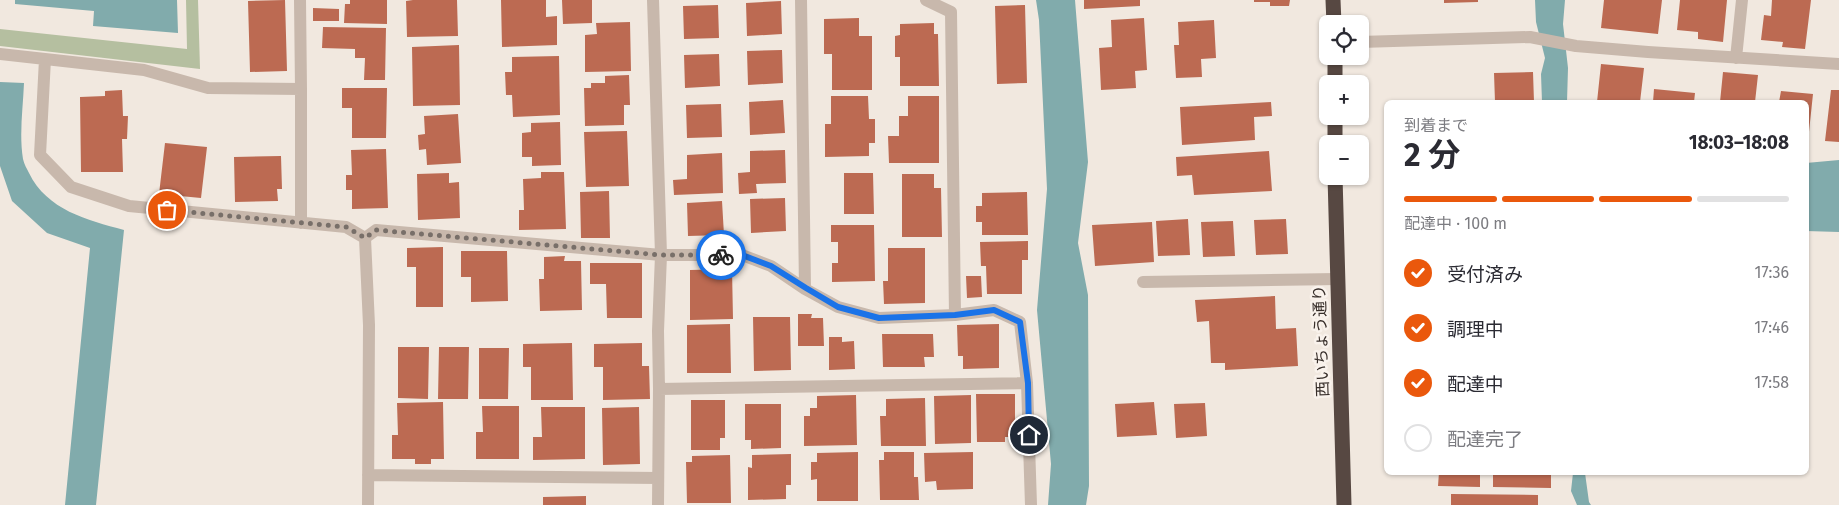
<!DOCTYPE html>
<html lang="ja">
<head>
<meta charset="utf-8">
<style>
  :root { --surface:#fff; --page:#f2f2f3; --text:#2b2b33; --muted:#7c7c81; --line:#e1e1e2; --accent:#ea580c }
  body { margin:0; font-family:"Fira Sans","Noto Sans JP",sans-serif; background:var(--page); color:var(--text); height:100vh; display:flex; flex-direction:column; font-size:19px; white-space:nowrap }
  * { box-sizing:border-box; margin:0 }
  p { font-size:16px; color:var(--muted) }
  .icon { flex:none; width:28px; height:28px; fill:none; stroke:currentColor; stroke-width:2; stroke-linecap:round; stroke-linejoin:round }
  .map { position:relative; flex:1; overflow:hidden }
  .side { position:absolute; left:1384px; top:100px; width:425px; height:375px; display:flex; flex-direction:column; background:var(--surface); border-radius:8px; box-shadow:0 1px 4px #0004 }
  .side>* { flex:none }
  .controls { position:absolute; left:1319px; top:15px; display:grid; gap:10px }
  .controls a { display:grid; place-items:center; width:50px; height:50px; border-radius:8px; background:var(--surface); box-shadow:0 1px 4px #0004; font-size:25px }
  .pin { position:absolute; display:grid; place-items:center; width:42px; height:42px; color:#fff; margin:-21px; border:2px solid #fff; border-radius:50%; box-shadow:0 1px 5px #0007 }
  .courier { position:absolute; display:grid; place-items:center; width:50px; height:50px; margin:-25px; border:4px solid #1a73e8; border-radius:50%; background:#fff; color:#222; box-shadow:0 1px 6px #0007 }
  .summary em { font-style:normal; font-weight:700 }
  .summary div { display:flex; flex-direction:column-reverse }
  .summary { display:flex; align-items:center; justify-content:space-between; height:85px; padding:0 20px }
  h1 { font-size:32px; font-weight:700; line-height:38px }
  .bar { display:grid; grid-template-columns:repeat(4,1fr); gap:8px 5px; align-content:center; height:60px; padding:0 20px }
  .bar i { height:6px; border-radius:4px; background:var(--line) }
  .bar .on { background:var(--accent) }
  .bar p { grid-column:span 4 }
  ol { padding:0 20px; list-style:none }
  li { display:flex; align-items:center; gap:15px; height:55px }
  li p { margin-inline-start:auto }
  li .icon { padding:5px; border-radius:50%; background:var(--accent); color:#fff; stroke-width:4 }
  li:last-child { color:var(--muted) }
  li i { width:28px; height:28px; border:2px solid var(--line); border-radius:50% }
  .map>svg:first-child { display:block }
  .green { fill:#b5bfa0 }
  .water { fill:#81abac }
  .building { fill:#bc6a52 }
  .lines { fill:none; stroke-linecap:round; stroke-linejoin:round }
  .minor { stroke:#c8b8ac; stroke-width:12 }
  .highway { stroke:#574842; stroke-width:15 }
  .done { stroke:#786f69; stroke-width:5; stroke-dasharray:0 9 }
  .route { stroke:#1a73e8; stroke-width:6 }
  .labels { text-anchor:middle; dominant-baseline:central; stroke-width:5; stroke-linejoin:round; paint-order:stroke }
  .street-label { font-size:16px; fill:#372e2a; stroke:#f9f2ec }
</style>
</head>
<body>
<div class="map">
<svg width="1839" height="505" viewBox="0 0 1839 505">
  <rect width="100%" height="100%" fill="#f1e8df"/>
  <path class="green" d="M186,0H198L200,69L0,46V29L187,49Z"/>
  <path class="water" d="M15,0H177L178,33L93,26L94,11L15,4Z
    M1036,0H1075L1088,162L1078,243L1088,295L1089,486L1086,505H1048L1051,464L1037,310L1047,189L1039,20Z
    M1535,0H1565L1563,24L1568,68L1567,102H1542L1541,74L1545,58L1536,22Z
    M0,82L24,83C23,108 19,134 23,159C24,164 27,169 29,173C47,210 87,220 124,230L96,505H65L90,248L47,233L12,201L0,166Z
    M1839,160V232L1806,231V163Z
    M1573,473H1585L1589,502L1591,505H1577L1571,491Z"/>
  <path class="building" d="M285,0L287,71L250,72L248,1Z
    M350,0H387V24L344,23L345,4H350Z
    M413,0H457L458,36L407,37L406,1Z
    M501,0H546V17L557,16V45L502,47Z
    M562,0H592V23L563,24Z
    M1084,0H1140V6L1084,9Z
    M1254,0H1290L1289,6H1270V2H1254Z
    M1444,0H1478V2L1444,3Z
    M1604,0H1662L1658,34L1601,28Z
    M1680,0H1727L1723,42L1698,39V32L1677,30Z
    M1772,0H1811L1805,49L1782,47L1783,42L1761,40L1764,15L1771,16Z
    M781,1L782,34L747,36L746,3Z
    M718,5L719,38L684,39L683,6Z
    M1025,5L1027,83L997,84L995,6Z
    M313,8L339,9V21H313Z
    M859,18V36H872V90H832V54H824V19Z
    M1144,18L1147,70L1135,71L1136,88L1101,90L1099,48L1112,47L1111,20Z
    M1214,20L1216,58L1201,59L1202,77L1176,78L1174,45H1179L1178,22Z
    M630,22L631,71L585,72V35L597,34L596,23Z
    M934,23V34H938L939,86H900V57H895V36L900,35V24Z
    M323,27L386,28L385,80H364L365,58H355V49L322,48Z
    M459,45L460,105L413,106L412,47Z
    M782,50L783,83L748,85L747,51Z
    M719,54L720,86L685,88L684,55Z
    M559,56L560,115L513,117L512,95H506L505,72H512V57Z
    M1601,64L1644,68L1640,102H1597Z
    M1533,72L1534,102H1495L1494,73Z
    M1723,72L1758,75L1755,102H1720Z
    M629,75L630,105H624V125L585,126L584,88H591V83H605V76Z
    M342,88H387L386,138H352V108H342Z
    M1654,89L1695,93L1694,102H1653Z
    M122,90L123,116H128L127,139H122L123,172H81L80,97L105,96V91Z
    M1831,90H1839V142L1825,141Z
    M1781,91L1813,94L1808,141L1806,102H1779Z
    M831,96H868L869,119H875V143H869V156L825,157V124H831Z
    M908,96H939V163H889L888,136H899V116H908Z
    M783,100L785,133L750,135L749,102Z
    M1271,102L1272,116L1254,117L1255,140L1182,145L1180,107Z
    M721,104L722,137L687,138L686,105Z
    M458,114L461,163L427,165L426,149L419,150L418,135L425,134L424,116Z
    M560,122L561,165L532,166V157H522V133L531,132V123Z
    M627,131L629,186L586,187L584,132Z
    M165,143L207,147L201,198L159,194Z
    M386,149L388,208L352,209V190H346V175H352L351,150Z
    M785,150L786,183L756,184L757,193L739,194L738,173L750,172V151Z
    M1269,151L1272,191L1194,195L1192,175L1177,176L1176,157Z
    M722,153L723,193L674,195L673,180L687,179V155Z
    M281,156L282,189H277L278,201L235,202L234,157Z
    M541,172H564L566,229L519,230V210H524L523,179L541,178Z
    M449,173V183L459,182L460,218L418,220L417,174Z
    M844,173H873L874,214H844Z
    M902,174H934V188H941L942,237H902Z
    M609,191L610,238H581L580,192Z
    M1027,192L1028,235H982V222H976V206H982V193Z
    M785,198L786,231L751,233L750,199Z
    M722,201L724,235L688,236L687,203Z
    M1188,219L1190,255L1158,256L1156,221Z
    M1286,219L1288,254L1256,255L1254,220Z
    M1233,221L1235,256L1203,257L1201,222Z
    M1152,222L1154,262L1095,266L1092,225Z
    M831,225H874L875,281L832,282V263H838V242H831Z
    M1028,241V260H1022V294H987L986,266H981L980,242Z
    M443,247V307H416V267H407V248Z
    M888,248H925V303L884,304L883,281H888Z
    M461,251H507L508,301L471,302V277H461Z
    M565,256L564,261H581L582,310L540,311L539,279H544V257Z
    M590,263H642V318H607L606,284H590Z
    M732,269L733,319L690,320V270Z
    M966,276H981L982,297L967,298Z
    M1275,296L1276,329L1296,328L1298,366L1225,370V363H1211L1209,321L1197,322L1195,300Z
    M798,314H812L811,318H823L824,346H798Z
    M753,317H790L791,370L754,371Z
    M730,324L731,373H687V325Z
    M999,324V368L963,369V356H958L957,325Z
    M882,334H933L934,357H924L925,367H883Z
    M829,337H842V342L854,341L855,369L829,370Z
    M572,343L573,400H531V367H523V344Z
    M642,343V366H649L650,399L603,400V367H594V344Z
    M398,347H429L428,399L398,398Z
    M439,347H469L468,399H438Z
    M479,348H509L508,399H479Z
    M976,394H1015V437H1005V442H977Z
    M856,395L857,445L804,446V416H810V408H817V396Z
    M971,395V443L935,444L934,396Z
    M925,398L926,446H881L880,416H886V399Z
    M691,400H725V438H720V450H691Z
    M443,402L444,459H431V464H415V459H392V435H398L397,403Z
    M1154,402L1157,435L1117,437L1115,404Z
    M1205,403L1207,436L1176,438L1174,404Z
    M745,404H781V448L751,449V440H745Z
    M482,406H519V459H476V432H483Z
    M541,407H585V459L533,460V437H542Z
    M639,407L640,464L603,465L602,408Z
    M858,452V501H817V479L811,480V462H817V453Z
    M884,452H914V477H918L919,500H880L879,460H884Z
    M973,452V489L937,490L936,481L925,482L924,453Z
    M791,454V485H786V499L748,500V467L752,468V455Z
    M730,455L731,503H687L686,462H692V456Z
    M1439,472H1480V487L1438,486Z
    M1493,472H1551V488L1493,487Z
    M1451,494L1538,495V505H1451Z
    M586,496V505H543V497Z"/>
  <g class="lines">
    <path class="minor" d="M653,0L661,255L658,331L659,389L658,505
      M801,0L805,289
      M926,0L951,12L955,315
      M1360,42L1530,37L1576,46L1648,52L1839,64
      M0,54L144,70L208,88L301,89L300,0
      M1736,58L1742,0
      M45,59L40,155L71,187L129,206L346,227L365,238L369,325L368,505
      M301,223V89
      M365,238L376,230L661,255H742L771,266L805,289L838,307L879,318L955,315L994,310L1020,322L1027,383L1031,505
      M1143,282L1337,279
      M659,389L1027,383
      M368,475L658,478"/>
    <path class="highway" d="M1333,0L1334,24
      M1335,84V56
      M1335,144V116
      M1335,176L1344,505"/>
  </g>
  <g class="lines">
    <path class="done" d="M167,210L346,227L365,238L376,230L661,255H721"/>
    <path class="route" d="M721,255H742L771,266L806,288L838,307L879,318L955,315L994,310L1020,322L1028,383L1029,435"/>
  </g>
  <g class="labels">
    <g class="street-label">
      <text transform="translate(1321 341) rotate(-92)">西いちょう通り</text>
    </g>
  </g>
</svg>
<div class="controls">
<a><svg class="icon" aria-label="locate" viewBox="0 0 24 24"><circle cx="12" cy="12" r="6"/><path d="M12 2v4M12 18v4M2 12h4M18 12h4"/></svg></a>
<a>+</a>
<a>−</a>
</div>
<div class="pin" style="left:167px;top:210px;background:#ea580c"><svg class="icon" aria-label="bag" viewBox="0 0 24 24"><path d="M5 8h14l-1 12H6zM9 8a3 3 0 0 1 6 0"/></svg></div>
<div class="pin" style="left:1029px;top:435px;background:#1f2937"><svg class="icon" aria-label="home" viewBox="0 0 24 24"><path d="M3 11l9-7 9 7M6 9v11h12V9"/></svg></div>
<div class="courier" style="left:721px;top:255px"><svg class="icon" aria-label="bike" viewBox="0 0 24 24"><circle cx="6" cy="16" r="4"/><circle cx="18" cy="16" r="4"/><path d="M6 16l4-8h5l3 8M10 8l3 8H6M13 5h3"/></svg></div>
<section class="side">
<div class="summary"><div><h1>2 分</h1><p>到着まで</p></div><em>18:03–18:08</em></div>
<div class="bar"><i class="on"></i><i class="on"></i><i class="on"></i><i></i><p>配達中 · 100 m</p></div>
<ol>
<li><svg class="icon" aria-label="check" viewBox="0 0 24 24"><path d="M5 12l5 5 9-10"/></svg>受付済み<p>17:36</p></li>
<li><svg class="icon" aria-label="check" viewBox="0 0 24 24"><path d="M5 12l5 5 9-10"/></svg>調理中<p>17:46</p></li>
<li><svg class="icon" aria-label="check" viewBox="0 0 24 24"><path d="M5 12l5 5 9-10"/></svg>配達中<p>17:58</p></li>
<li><i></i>配達完了</li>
</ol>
</section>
</div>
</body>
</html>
